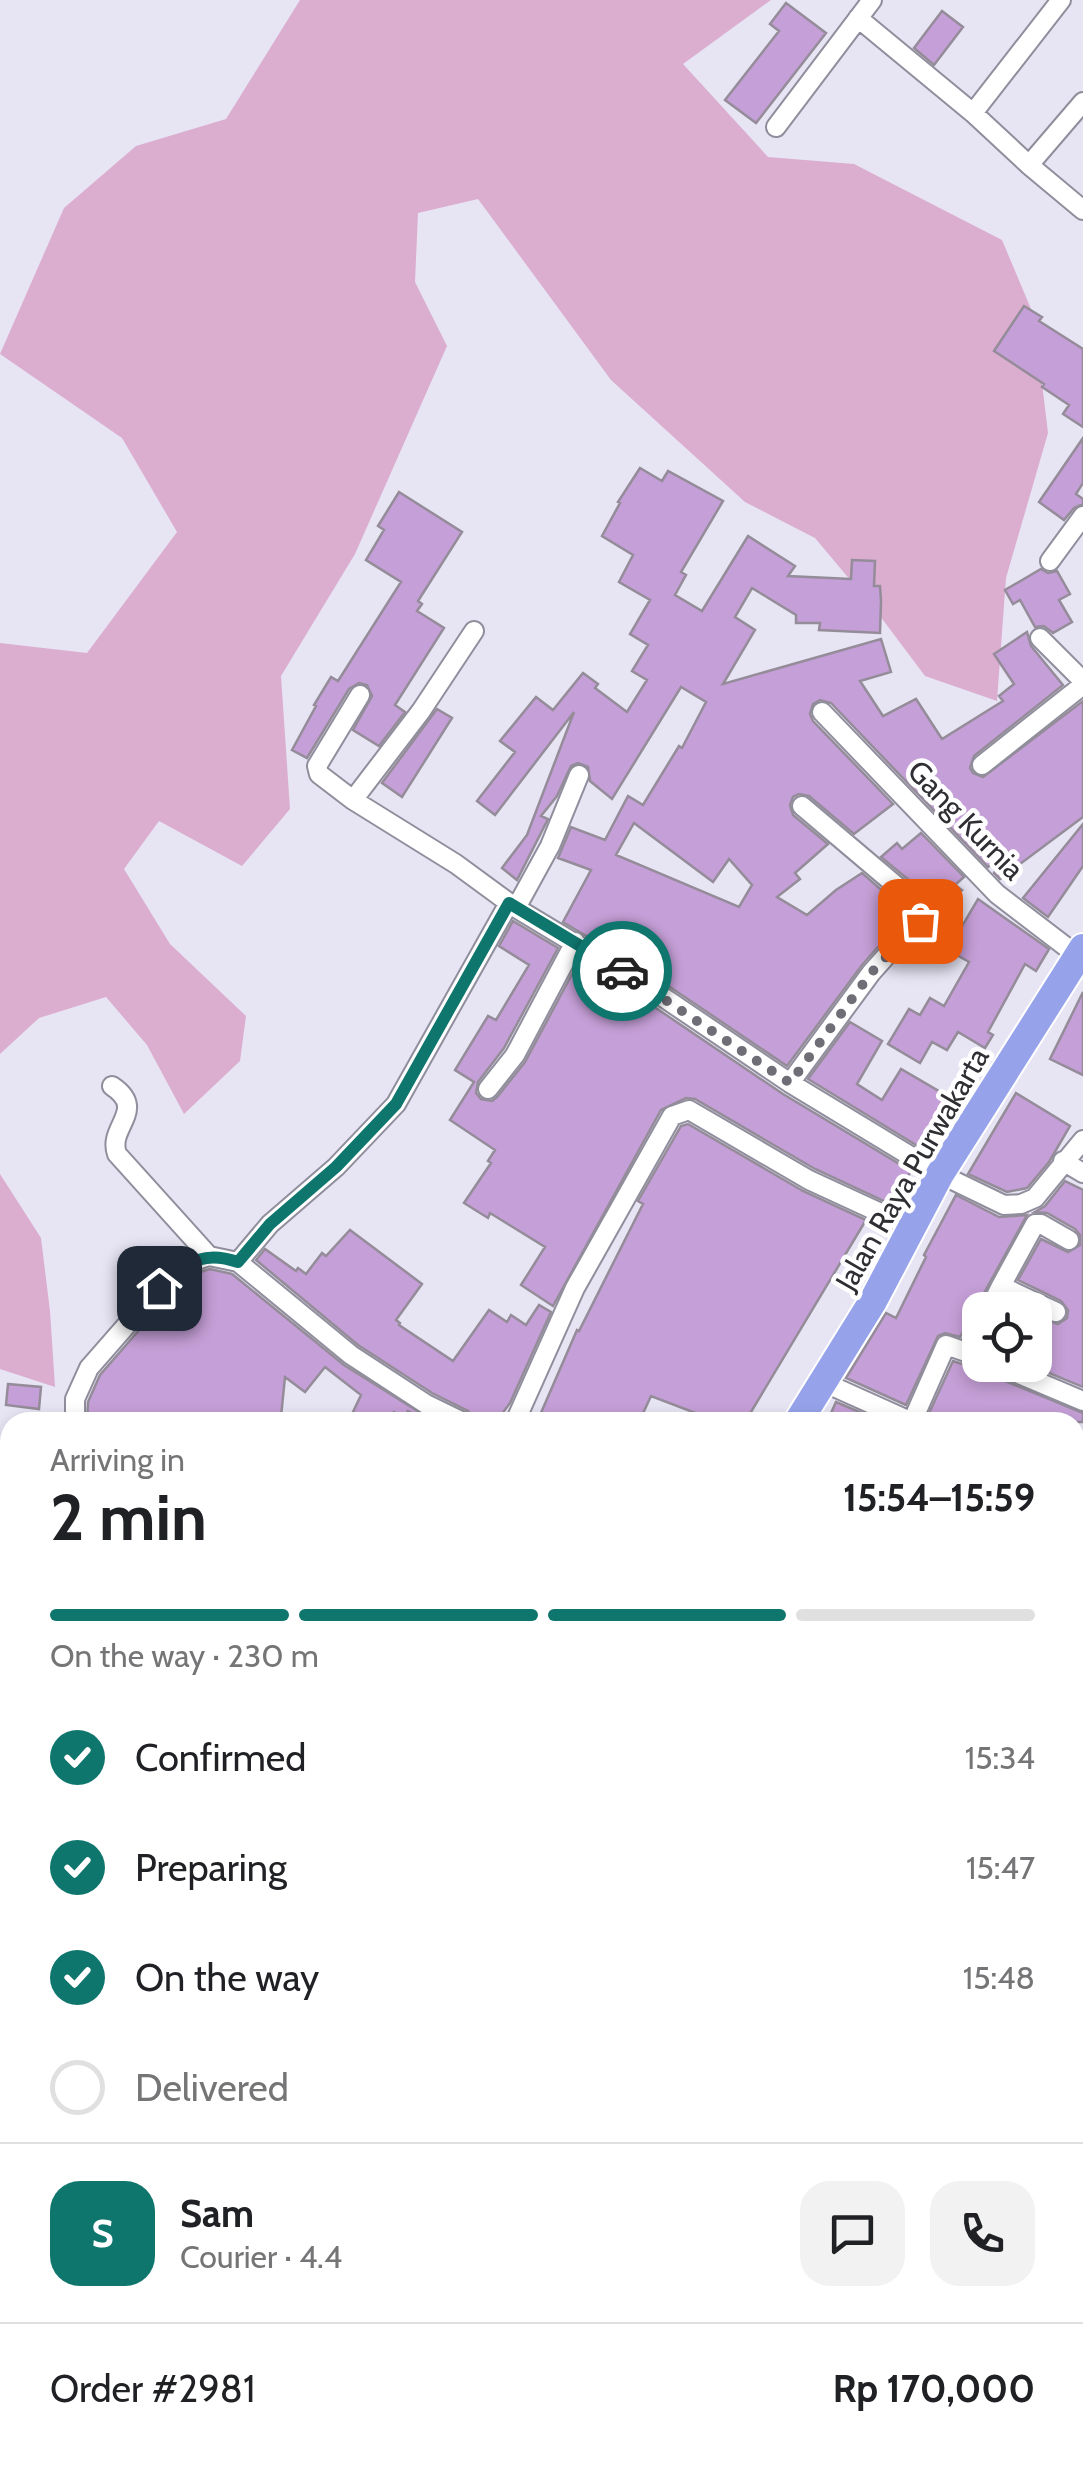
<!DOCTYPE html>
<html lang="en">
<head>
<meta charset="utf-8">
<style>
  :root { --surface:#fff; --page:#f2f2f2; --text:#202124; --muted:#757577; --line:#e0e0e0; --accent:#0f766e }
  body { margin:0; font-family:Cabin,sans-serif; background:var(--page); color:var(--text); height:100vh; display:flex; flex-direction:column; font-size:38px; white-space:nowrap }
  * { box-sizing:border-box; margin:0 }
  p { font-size:32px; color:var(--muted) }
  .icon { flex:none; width:55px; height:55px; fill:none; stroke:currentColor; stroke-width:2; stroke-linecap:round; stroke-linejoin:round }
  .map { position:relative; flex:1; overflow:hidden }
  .details { position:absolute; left:0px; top:1412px; width:1085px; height:1062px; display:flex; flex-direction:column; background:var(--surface); border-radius:30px 30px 0 0; box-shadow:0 5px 15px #0003 }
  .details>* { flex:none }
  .tools { position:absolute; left:962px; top:1292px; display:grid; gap:20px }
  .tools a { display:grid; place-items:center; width:90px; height:90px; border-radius:20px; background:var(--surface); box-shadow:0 5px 15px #0003; font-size:50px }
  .pin { position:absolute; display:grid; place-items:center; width:85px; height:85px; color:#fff; margin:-42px; border-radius:20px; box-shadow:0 5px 15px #0006 }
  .courier { position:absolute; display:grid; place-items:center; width:100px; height:100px; margin:-50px; border:8px solid #0f766e; border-radius:50%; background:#fff; color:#222; box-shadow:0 2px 12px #0007 }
  .headline em { font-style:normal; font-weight:700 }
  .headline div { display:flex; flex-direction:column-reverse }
  .headline { display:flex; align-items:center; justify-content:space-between; height:170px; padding:0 50px }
  h1 { font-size:65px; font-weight:700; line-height:75px }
  .bar { display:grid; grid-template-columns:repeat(4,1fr); gap:15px 10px; align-content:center; height:120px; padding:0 50px }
  .bar i { height:12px; border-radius:8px; background:var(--line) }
  .bar .on { background:var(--accent) }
  .bar p { grid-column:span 4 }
  .line { display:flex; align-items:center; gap:25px; padding:0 50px; border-top:2px solid var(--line) }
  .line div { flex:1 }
  .round { display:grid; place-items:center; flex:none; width:105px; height:105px; border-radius:30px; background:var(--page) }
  ol { padding:0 50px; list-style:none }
  li { display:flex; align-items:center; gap:30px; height:110px }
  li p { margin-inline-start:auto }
  li .icon { padding:10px; border-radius:50%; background:var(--accent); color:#fff; stroke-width:4 }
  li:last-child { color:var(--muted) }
  li i { width:55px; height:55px; border:5px solid var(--line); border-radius:50% }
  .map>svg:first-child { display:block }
  .green { fill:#dbaed0 }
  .building { fill:#c59fd7; stroke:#958c99; stroke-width:2.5; fill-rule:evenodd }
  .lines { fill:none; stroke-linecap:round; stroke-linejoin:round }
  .service-casing { stroke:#908e9c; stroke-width:14 }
  .minor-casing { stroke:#908e9c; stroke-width:22 }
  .trunk-casing { stroke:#fff; stroke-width:32 }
  .path { stroke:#a8a5b2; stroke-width:4; stroke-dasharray:10 5; stroke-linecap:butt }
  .service { stroke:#fff; stroke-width:9 }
  .minor { stroke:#fff; stroke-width:18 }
  .trunk { stroke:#96a3eb; stroke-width:28 }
  .done { stroke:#6f6e77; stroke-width:10; stroke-dasharray:0 18 }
  .route { stroke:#0f766e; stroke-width:12 }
  .labels { text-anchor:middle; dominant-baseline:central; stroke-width:9; stroke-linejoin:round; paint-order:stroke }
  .street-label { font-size:30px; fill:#2f2e33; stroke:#fff }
</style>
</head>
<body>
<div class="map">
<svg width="1083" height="2473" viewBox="0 0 1083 2473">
  <rect width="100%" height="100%" fill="#e7e4f4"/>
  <path class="green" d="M300,0H771L683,64L768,157L854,164L1002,240L1034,316L1048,433L1006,578L997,701L925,676L877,612L815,538L745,502L611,380L478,199L418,213L415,282L447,346L355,554L281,676L290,809L242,866L159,821L124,869L170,944L246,1016L240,1061L184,1114L147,1045L106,997L39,1018L0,1054V643L87,653L177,532L122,438L0,354L64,208L136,146L226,119Z
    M0,1174L41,1238L50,1311L55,1387L0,1369Z"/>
  <path class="building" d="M786,3L826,33L756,123L725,100L779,31L770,24Z
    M942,11L963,27L934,65L914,48Z
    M1024,306L1042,317L1039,321L1083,349V427L1063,414L1069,405L1042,387L1044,384L994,351Z
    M1083,438V483L1076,494L1083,499V504L1074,508L1064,520L1039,502Z
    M640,468L662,481L668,471L723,501L681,572L686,575L675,595L702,611L748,536L795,566L788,576L851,579L852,560L875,561L874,586H880L881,601L880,633L819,630L820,623H796V615L752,588L735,617L755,630L723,684L881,639L891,672L860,681L883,716L916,699L942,739L1003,701L999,696L1014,684L994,654L1027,632L1031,646L1063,685L974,756L970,768L973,773L983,777L1083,701V817L1000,879L994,873L1008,851L988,867L831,703L820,700L813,704L810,714L813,721L893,804L854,834L809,796L799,794L793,797L790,805L793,815L828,844L795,873L800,879L777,897L807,915L836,890L862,873L908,913L862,965L787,1066L664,983L563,922L591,870L558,858L571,827L605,840L628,796L643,805L679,746L682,748L706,702L681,687L612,799L590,781L588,767L578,763L571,766L557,796L541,816L548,819L517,880L502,868L527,835L574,712L495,815L477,801L515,752L500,741L536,697L553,710L583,673L598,684L595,688L627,712L647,680L632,671L648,645L630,634L650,600L619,582L633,555L602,536L620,503L618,502ZM634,823L713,882L729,859L752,885L739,907L616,855Z
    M399,492L462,532L418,601L422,604L417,611L444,628L395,705L405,712L379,746L353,730L372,696L367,685L359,683L349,689L307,758L292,750L316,706L314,705L331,677L338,681L401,582L366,560L384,530L378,526Z
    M1041,569L1048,573L1057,571L1070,594L1059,600L1072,622L1053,633L1044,626L1035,627L1020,600L1013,604L1005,590Z
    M437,709L452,718L402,797L382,783Z
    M1083,824V866L1048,917L1023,898Z
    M921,833L964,877L955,885L962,890L933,915L927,895L881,857L897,843L902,849Z
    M978,899L1049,949L1036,971L1025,964L988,1032L993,1035L985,1048L958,1032L947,1050L932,1042L920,1063L888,1044L909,1009L920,1015L930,998L944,1006L969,962L948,950Z
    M513,921L558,948L504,1048L478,1082L476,1093L481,1099L492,1101L497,1097L525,1062L579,961L650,1004L783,1094L911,1171L892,1205L815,1169L695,1099L686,1098L661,1110L553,1306L521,1285L545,1247L490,1213L488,1218L464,1203L491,1163L488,1161L495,1150L450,1120L474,1082L455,1070L488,1016L496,1020L529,965L499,946Z
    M1083,992V1075L1050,1059Z
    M850,1022L882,1041L857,1084L882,1100L901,1069L949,1097L921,1148L808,1079Z
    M1016,1093L1070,1126L1049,1162L1027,1188L1007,1192L968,1174Z
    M688,1124L803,1191L866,1220L745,1422H719L651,1396L639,1422H537L577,1330L579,1331L643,1204L638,1201L681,1126Z
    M1065,1181L1083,1190V1387L1030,1365H1035V1316L1058,1324L1067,1318L1068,1310L1061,1301L1018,1280L1041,1239L1068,1252L1080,1245V1235L1075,1229L1047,1213L1035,1212L1045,1206Z
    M956,1195L999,1217L1027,1215L978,1304V1315L970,1320L960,1337L945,1333L938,1336L906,1405L846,1378L886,1313L896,1318L926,1257L924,1255Z
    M350,1230L422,1284L396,1320L400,1323L399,1325L453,1361L489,1310L507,1322L511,1315L526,1325L539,1305L551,1312L510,1403L496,1422H475L468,1411L432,1393L358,1345L256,1260L265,1249L296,1271L298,1268L306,1274L322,1253L326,1256Z
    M210,1269L232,1274L344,1365L435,1422H428L408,1411L403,1418L394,1412L388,1422H354L358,1415L353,1412L361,1395L325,1367L305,1392L285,1377L281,1417L266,1416L267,1422H87L88,1402L100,1375L168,1297L200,1272Z
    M953,1361L977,1369L986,1368L993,1376L1083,1413V1422H925Z
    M8,1384L41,1387L39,1409L6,1405Z
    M836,1402L883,1422H827Z"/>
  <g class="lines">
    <g class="service-casing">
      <path id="service" d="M1002,2465L1007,2473"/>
    </g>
    <g class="minor-casing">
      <path id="minor" d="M858,18L973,113L1029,165L1083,102
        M973,113L1061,0
        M776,127L872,0
        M1029,165L1083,210
        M1050,561L1083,516
        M1040,638L1083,681
        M360,695L317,766L319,774L353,800L456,864L516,908L657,993L790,1083L940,1174L1004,1205L1021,1204L1035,1198L1083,1140
        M822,712L997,894L1078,956
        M982,765L1083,685
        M353,800L421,711L474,631
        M516,908L550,846L579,775
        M790,1083L871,973L921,917L919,905L802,806
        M112,1086C148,1110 107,1127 117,1154L209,1256
        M488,1089L515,1055L575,942
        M1063,1161L1083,1173
        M238,1262L270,1224L336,1167L396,1104L509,903
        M1001,1286L1035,1224H1041L1069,1240
        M989,1310L1001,1286L1056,1312
        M967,1351L980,1327
        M998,1365L1083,1401
        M823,1382L912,1422
        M75,1422V1399L89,1368L159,1288L194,1261L209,1256L238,1262L351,1355L426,1404L463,1422
        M515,1422L575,1288L672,1116L689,1110L809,1180L913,1228
        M912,1422L946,1345L980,1357
        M0,1482L10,1483
        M1075,1482L1083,1484
        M0,1527L10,1526
        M0,1633L10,1636
        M1075,1639L1083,1642
        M1075,1797L1083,1800
        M1075,1849L1083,1828
        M0,1892L10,1897
        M1075,2026L1083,2030
        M0,2080L10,2083
        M0,2127L10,2130
        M1075,2157L1083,2136
        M0,2221L10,2224
        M0,2339L10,2320
        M0,2392L10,2397
        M128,2465L143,2473
        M780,2465L785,2473
        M400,2473L404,2465
        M524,2473L527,2465
        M699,2473L706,2465
        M841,2473L846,2465
        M932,2473L938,2465"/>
    </g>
    <g class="trunk-casing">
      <path id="trunk" d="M798,1422L873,1301L940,1174L1083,948
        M0,1803L10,1808
        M1075,2422L1083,2427
        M1075,2447L1083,2453"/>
    </g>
    <path class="path" d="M1075,1701L1083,1705"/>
    <use href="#service" class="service"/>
    <use href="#minor" class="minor"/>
    <use href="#trunk" class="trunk"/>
  </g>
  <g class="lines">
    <path class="done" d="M622,971L790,1083L871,973L920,921"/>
    <path class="route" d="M159,1288C188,1265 199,1249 238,1262L270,1224L336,1167L396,1104L509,903L622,971"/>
  </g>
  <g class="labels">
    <g class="street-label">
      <text transform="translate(966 820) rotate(46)">Gang Kurnia</text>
      <text transform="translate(912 1169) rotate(-60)">Jalan Raya Purwakarta</text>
    </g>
  </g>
</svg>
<div class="tools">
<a><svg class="icon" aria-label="locate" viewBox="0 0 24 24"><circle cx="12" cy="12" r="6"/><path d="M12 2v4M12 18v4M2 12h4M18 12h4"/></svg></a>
</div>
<div class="pin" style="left:920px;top:921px;background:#ea580c"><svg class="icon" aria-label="bag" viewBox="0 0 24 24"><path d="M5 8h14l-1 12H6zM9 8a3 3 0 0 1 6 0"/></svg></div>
<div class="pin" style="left:159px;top:1288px;background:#1f2937"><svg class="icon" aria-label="home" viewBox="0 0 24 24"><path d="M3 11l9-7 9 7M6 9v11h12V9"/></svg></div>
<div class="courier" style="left:622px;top:971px"><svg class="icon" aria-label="car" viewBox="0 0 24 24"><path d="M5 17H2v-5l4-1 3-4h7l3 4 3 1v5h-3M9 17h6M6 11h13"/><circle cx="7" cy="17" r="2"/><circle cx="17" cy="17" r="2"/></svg></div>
<section class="details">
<div class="headline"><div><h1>2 min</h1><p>Arriving in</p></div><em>15:54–15:59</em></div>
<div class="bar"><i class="on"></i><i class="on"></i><i class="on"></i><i></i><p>On the way · 230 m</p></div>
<ol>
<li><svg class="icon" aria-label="check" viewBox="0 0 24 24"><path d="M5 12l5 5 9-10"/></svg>Confirmed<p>15:34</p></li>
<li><svg class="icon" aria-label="check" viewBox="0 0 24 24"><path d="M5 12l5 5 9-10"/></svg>Preparing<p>15:47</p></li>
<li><svg class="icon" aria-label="check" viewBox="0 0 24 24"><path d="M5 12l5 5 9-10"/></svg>On the way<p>15:48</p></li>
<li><i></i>Delivered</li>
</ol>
<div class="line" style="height:180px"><b class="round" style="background:var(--accent);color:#fff">S</b><div><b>Sam</b><p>Courier · 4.4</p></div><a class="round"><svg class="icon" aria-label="chat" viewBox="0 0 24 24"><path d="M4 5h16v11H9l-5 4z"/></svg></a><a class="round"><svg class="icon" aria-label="phone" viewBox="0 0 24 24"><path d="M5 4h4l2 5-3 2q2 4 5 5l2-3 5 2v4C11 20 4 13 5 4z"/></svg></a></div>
<div class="line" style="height:130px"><div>Order #2981</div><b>Rp 170,000</b></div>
</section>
</div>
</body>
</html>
